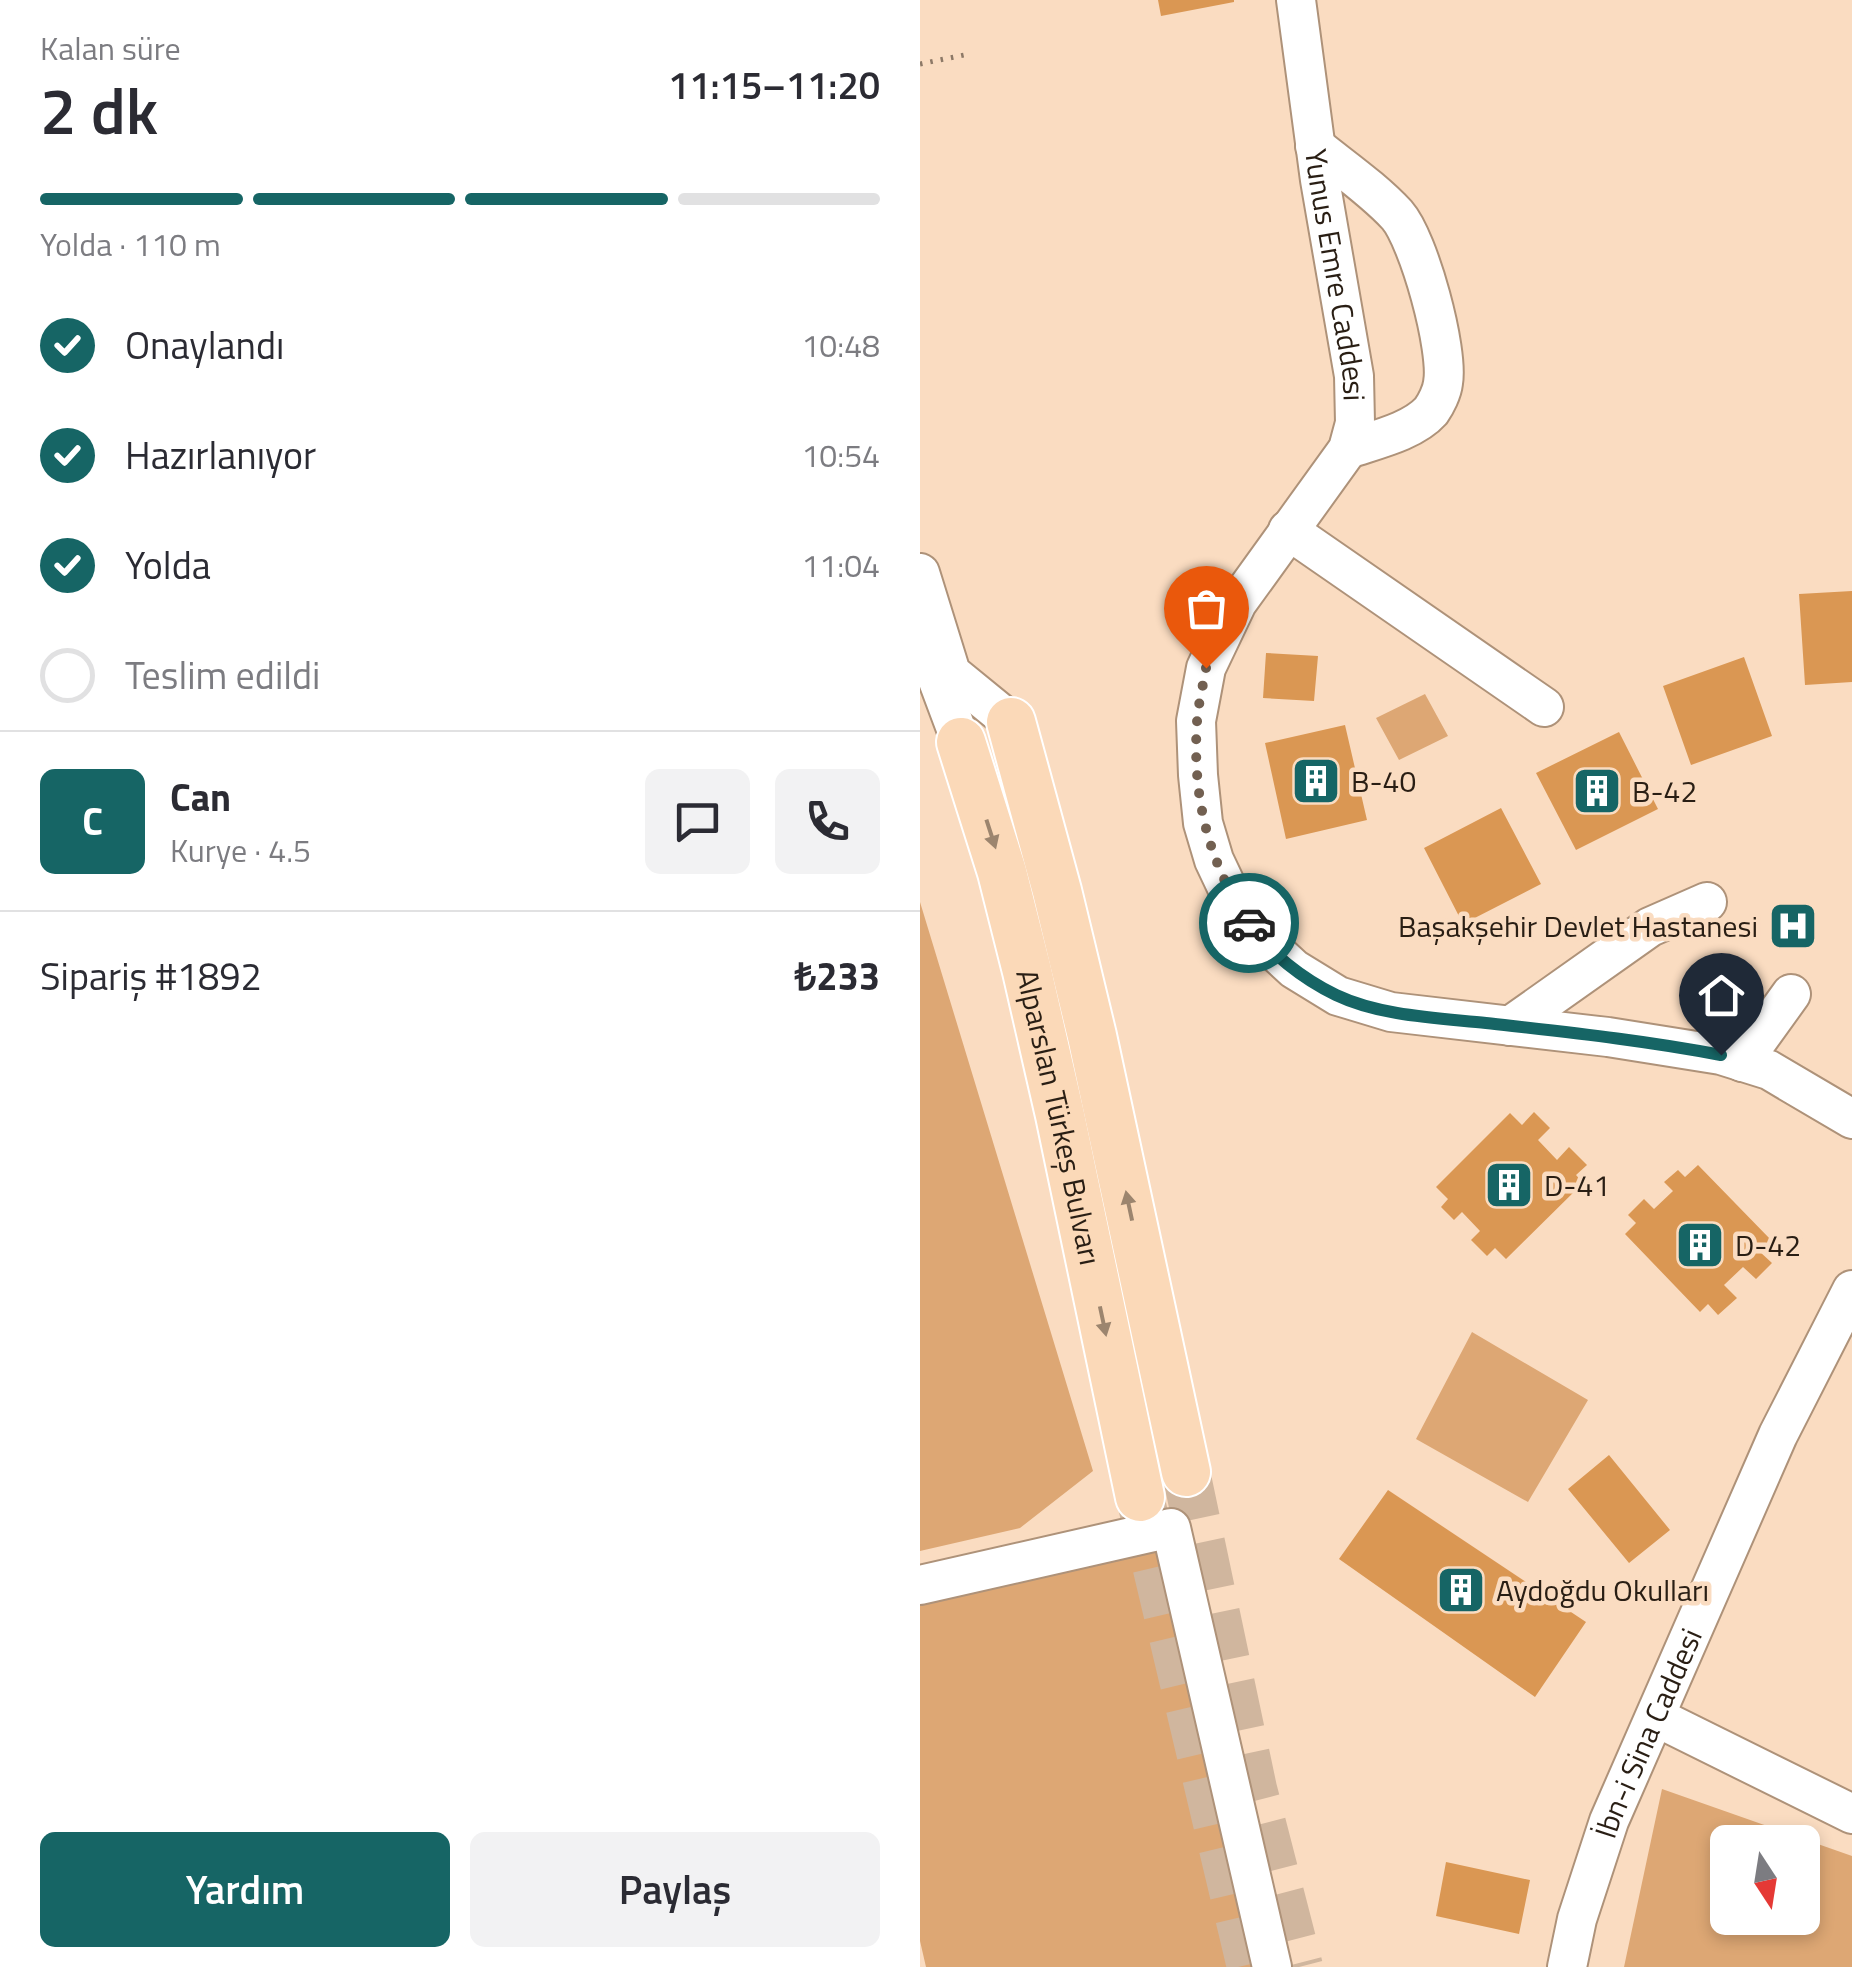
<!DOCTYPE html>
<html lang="tr">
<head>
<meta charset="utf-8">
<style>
  :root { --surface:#fff; --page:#f2f2f3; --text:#2b2b33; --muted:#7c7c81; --line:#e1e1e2; --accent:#166565 }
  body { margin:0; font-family:"Titillium Web",sans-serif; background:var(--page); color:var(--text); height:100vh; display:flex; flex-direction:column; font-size:38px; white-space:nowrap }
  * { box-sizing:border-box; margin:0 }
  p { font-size:32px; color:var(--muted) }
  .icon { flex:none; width:55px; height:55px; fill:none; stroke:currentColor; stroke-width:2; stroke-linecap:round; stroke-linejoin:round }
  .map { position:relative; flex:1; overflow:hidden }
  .drawer { display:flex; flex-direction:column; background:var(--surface); width:920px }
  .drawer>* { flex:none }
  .needle { width:65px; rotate:168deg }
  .controls { position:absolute; left:790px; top:1825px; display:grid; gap:20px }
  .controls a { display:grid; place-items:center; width:110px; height:110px; border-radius:15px; background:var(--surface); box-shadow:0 5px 15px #0003; font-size:50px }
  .pin { position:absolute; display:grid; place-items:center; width:85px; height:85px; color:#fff; margin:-102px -42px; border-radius:50% 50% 50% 0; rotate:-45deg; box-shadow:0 0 10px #0007 }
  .pin .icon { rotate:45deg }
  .courier { position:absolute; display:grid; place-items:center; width:100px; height:100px; margin:-50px; border:8px solid #166565; border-radius:50%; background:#fff; color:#222; box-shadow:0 2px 12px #0007 }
  .headline em { font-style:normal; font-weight:600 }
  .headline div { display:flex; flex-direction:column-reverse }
  .headline { display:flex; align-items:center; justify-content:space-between; height:170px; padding:0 40px }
  h1 { font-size:65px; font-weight:600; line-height:75px }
  .bar { display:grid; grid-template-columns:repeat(4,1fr); gap:15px 10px; align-content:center; height:120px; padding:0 40px }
  .bar i { height:12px; border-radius:8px; background:var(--line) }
  .bar .active { background:var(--accent) }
  .bar p { grid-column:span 4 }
  .line { display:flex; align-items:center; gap:25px; padding:0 40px; border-top:2px solid var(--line) }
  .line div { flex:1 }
  .round { display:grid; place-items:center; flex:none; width:105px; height:105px; border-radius:15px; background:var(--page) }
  ol { padding:0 40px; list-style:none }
  li { display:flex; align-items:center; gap:30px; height:110px }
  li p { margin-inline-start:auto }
  li .icon { padding:10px; border-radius:50%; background:var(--accent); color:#fff; stroke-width:4 }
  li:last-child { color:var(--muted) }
  li i { width:55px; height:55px; border:5px solid var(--line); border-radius:50% }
  .primary-button { display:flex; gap:20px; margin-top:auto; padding:20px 40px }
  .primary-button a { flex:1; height:115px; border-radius:15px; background:var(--accent); color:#fff; font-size:40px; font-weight:600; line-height:115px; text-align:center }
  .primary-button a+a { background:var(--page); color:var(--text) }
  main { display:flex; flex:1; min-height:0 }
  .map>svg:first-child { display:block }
  .green { fill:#dda774; fill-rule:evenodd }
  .building { fill:#da9753 }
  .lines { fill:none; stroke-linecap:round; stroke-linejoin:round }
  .major-tunnel { stroke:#d0b69e; stroke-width:48; stroke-dasharray:48 24; stroke-linecap:butt }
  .minor-casing { stroke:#ae9279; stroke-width:42 }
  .major-casing { stroke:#fff; stroke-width:52 }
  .path { stroke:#8d7967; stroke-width:5; stroke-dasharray:2.5 8; stroke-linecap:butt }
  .minor { stroke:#fff; stroke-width:38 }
  .major { stroke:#fbd9b8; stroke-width:48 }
  .oneway { fill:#9c856e }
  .done { stroke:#726051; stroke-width:10; stroke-dasharray:0 18 }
  .route { stroke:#166565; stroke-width:12 }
  .labels { text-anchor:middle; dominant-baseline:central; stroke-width:9; stroke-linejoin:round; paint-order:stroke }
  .street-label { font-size:30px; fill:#291e14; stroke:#fadcc1 }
  .poi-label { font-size:30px; fill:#291e14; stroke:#fadcc1; text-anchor:start }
</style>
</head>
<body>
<main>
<section class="drawer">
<div class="headline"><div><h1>2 dk</h1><p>Kalan süre</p></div><em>11:15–11:20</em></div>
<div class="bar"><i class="active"></i><i class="active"></i><i class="active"></i><i></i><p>Yolda · 110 m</p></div>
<ol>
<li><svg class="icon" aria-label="check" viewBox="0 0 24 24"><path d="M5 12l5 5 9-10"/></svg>Onaylandı<p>10:48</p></li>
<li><svg class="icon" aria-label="check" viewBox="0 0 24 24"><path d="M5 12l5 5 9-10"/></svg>Hazırlanıyor<p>10:54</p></li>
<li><svg class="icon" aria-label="check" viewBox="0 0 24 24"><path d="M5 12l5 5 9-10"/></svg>Yolda<p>11:04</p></li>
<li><i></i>Teslim edildi</li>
</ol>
<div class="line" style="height:180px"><b class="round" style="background:var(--accent);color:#fff">C</b><div><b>Can</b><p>Kurye · 4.5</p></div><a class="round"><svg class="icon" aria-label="chat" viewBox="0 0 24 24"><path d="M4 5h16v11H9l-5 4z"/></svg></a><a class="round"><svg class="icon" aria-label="phone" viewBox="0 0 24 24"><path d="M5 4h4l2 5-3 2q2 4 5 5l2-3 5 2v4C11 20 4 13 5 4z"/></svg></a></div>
<div class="line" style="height:130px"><div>Sipariş #1892</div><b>₺233</b></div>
<div class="primary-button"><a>Yardım</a><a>Paylaş</a></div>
</section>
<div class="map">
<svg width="932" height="1967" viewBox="0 0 932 1967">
  <rect width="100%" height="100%" fill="#fadcc1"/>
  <path class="green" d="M505,694L528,736L479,760L456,718Z
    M0,902L173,1471L100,1528L0,1551Z
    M552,1332L668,1400L608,1502L496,1439Z
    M236,1541L335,1967H6L0,1941V1596Z
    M742,1789L932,1856V1967H704ZM808,1842H882V1918H808Z"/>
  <path class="building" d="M238,0H314V2L241,16Z
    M932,591V682L885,685L879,594Z
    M346,653L398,656L394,701L343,698Z
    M824,657L852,736L771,765L743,686Z
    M425,725L447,820L366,839L345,743Z
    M699,732L738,809L656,850L616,773Z
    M581,808L621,884L543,924L504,848Z
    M614,1112L630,1128L618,1140L637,1160L649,1147L667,1165L656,1175L663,1183L586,1259L575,1248L567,1256L551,1240L560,1231L542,1212L534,1220L521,1207L528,1199L516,1187L590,1113L602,1125Z
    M778,1165L851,1240L839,1251L852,1263L836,1279L823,1267L804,1285L817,1298L798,1315L788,1304L780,1312L705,1234L716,1223L708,1215L724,1199L734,1209L753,1191L744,1182L758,1170L765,1177Z
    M689,1455L750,1530L709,1563L648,1489Z
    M468,1490L666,1622L615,1697L419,1559Z
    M526,1862L610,1880L599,1934L516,1916Z"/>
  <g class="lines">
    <path class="major-tunnel" d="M266,1472L333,1789L379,1967
      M220,1497L331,1967"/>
    <g class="minor-casing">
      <g id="minor">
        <path id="s1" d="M376,0L400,180L434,376L435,423L428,449L317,603L286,668L276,721L278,775L283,823L294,860L312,898L336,934L374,969L418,996L471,1012L688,1037L801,1055L849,1070L932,1119"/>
        <path d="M395,146C422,168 453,189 477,215C499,240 529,350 523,383C522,392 516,404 511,411C492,432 454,440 428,449"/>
        <path d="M368,530L624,707"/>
        <path d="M0,573L31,673L91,722"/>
        <path d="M8,654L41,742"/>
        <path d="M590,1026L730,927L787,902"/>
        <path d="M822,1062L871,994"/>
        <path d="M0,1585L251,1528L352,1967"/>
        <path d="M736,1717L932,1814"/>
        <path id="s2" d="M647,1967L657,1919L689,1821L858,1435L932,1290"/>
      </g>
    </g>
    <g class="major-casing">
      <g id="major">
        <path d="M91,722L137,891L172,1036L266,1472"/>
        <path id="s3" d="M41,742L82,872L107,971L140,1115L220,1497"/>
      </g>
    </g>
    <path class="path" d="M0,64L44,55"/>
    <use href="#minor" class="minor"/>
    <use href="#major" class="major"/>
  </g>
  <defs><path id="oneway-solid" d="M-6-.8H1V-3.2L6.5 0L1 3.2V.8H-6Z" transform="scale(2.5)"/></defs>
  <g class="oneway">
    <use href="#oneway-solid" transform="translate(71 834) rotate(72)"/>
    <use href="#oneway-solid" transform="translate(209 1206) rotate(-102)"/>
    <use href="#oneway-solid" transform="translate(183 1321) rotate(78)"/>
  </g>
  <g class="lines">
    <path class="done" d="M286,668C283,686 278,705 277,722C272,796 288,862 329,923"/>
    <path class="route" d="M329,923C349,953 383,979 416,995C460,1016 518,1018 566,1023C645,1032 723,1040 801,1055"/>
  </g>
  <defs>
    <g id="building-square" transform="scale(2.5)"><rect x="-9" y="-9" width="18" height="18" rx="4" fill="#166565" stroke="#fadcc1"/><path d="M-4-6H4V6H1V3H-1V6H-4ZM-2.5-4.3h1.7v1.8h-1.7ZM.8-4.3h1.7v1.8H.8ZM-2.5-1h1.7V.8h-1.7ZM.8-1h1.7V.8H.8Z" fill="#fff"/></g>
    <g id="hospital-square" transform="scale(2.5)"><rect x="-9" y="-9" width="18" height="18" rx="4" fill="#166565" stroke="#fadcc1"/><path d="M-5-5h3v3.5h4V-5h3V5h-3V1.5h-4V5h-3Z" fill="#fff"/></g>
  </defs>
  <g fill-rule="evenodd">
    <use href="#building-square" x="396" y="781"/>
    <use href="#building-square" x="677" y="791"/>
    <use href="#hospital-square" x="873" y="926"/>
    <use href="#building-square" x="589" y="1185"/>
    <use href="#building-square" x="780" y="1245"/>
    <use href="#building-square" x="541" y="1590"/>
  </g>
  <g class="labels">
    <g class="street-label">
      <text stroke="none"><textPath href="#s1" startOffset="278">Yunus Emre Caddesi</textPath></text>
      <text stroke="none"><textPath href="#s3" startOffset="388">Alparslan Türkeş Bulvarı</textPath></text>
      <text stroke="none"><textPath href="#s2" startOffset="248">İbn-i Sina Caddesi</textPath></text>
    </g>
    <g class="poi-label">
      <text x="431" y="781">B-40</text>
      <text x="712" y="791">B-42</text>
      <text x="838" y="926" text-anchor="end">Başakşehir Devlet Hastanesi</text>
      <text x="624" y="1185">D-41</text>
      <text x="815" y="1245">D-42</text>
      <text x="576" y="1590">Aydoğdu Okulları</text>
    </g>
  </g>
</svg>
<div class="controls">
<a><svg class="needle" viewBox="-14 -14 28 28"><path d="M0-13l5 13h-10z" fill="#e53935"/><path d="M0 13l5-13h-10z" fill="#7c7c81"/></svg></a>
</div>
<div class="pin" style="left:286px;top:668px;background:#ea580c"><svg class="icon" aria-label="bag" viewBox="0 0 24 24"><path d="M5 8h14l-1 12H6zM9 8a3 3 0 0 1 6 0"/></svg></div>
<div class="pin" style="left:801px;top:1055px;background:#1f2937"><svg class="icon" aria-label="home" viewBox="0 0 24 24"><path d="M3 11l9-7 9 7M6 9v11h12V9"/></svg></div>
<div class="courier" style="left:329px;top:923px"><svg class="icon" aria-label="car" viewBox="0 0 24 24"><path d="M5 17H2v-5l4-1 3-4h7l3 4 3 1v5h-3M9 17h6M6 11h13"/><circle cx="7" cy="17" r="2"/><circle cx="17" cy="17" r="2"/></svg></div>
</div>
</main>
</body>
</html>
